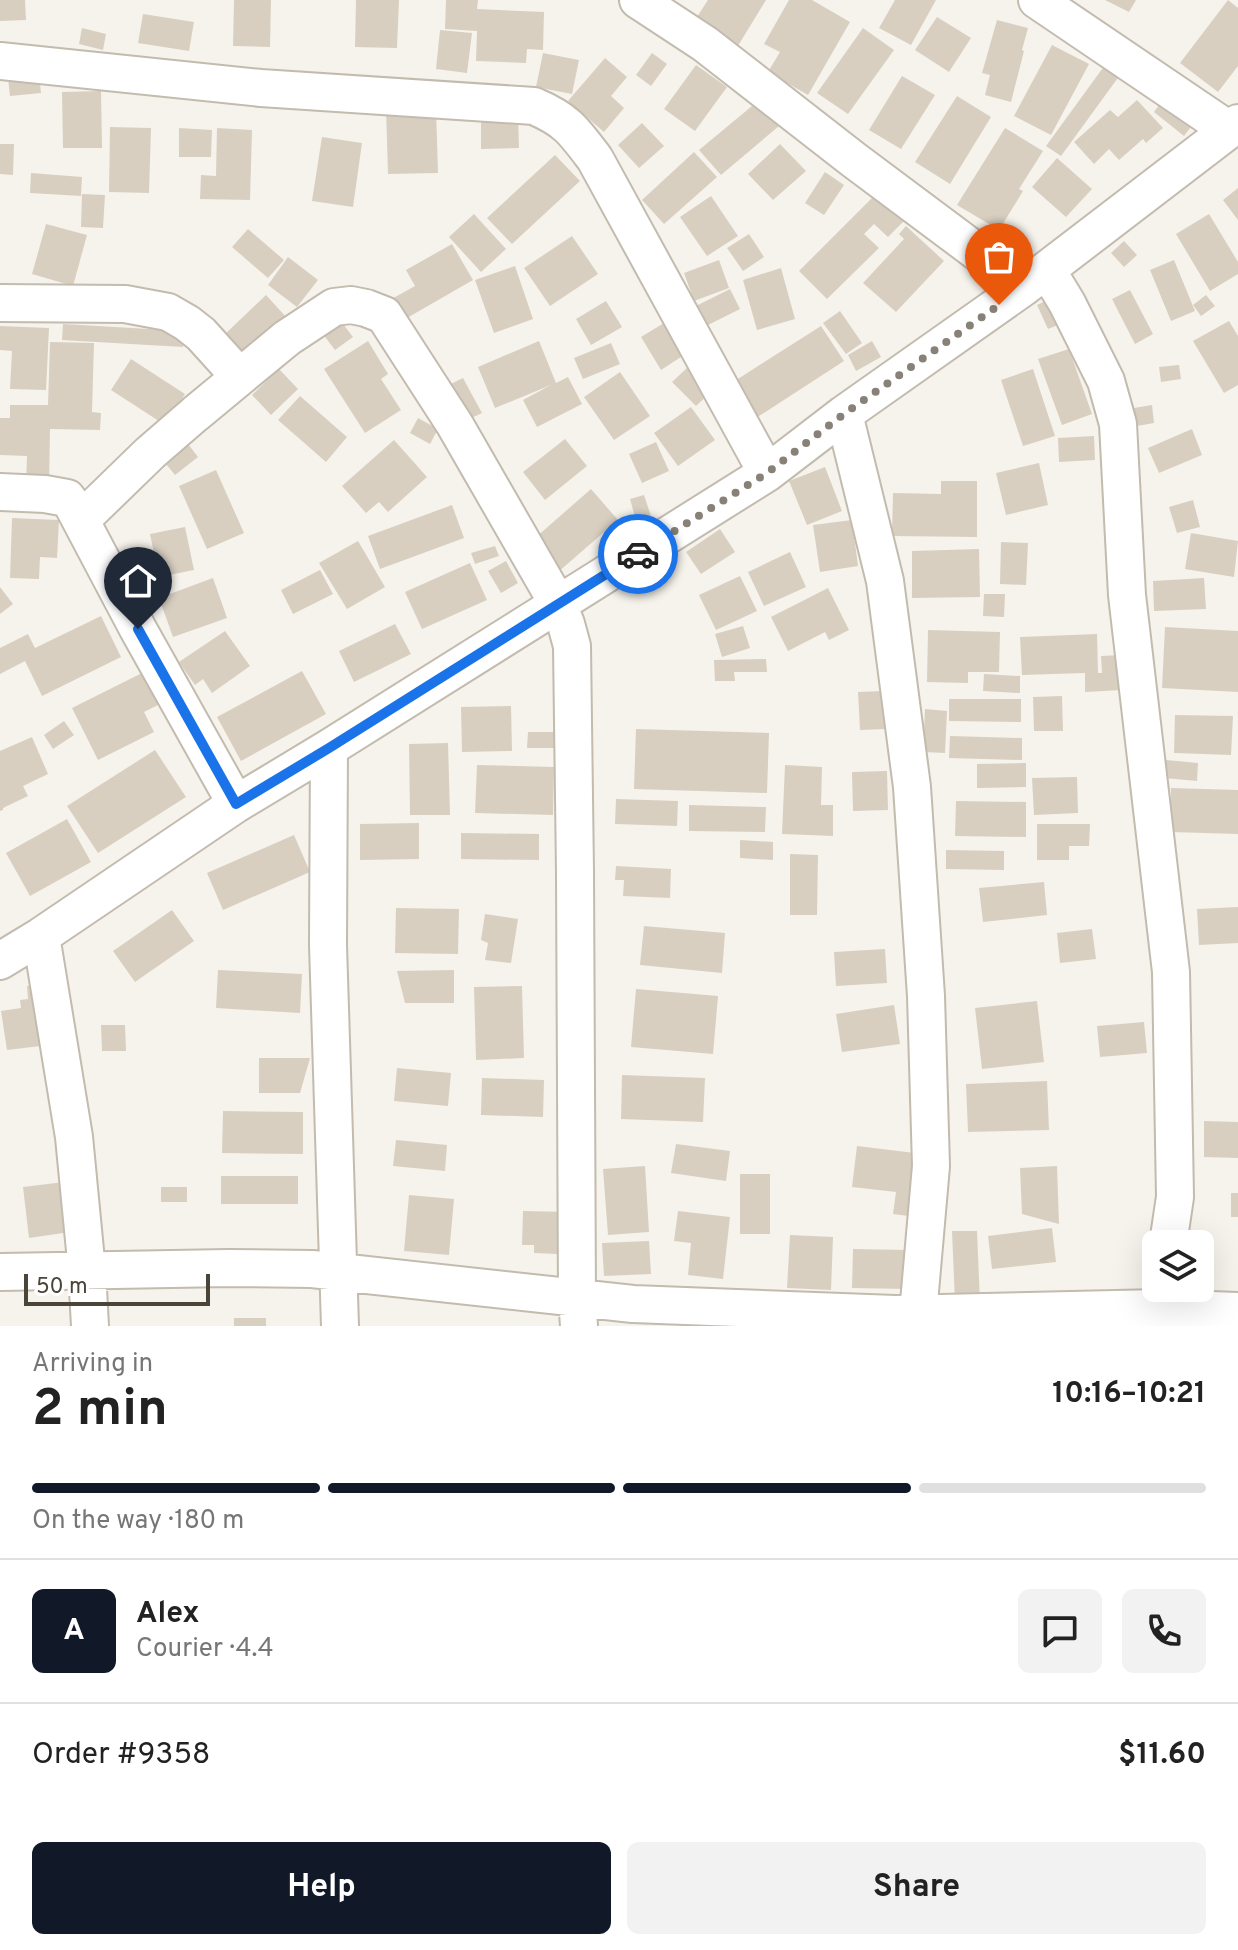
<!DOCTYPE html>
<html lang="en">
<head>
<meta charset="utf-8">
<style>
  :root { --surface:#fff; --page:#f2f2f2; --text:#222; --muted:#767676; --line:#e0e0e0; --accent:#111827 }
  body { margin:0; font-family:Overpass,sans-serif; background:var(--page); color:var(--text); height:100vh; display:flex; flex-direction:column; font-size:30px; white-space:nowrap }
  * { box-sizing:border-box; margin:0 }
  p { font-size:26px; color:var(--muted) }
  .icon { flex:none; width:44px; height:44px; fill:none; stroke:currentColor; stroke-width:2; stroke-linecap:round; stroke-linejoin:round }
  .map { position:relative; height:1326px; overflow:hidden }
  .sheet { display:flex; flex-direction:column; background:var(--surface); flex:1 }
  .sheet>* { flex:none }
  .controls { position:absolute; left:1142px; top:1230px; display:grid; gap:16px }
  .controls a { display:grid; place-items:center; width:72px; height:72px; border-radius:12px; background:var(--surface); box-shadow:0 8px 32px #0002; font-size:40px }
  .scale { position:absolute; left:24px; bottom:20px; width:186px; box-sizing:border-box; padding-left:8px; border:4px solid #4b4439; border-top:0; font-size:22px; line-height:28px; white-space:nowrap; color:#4b4439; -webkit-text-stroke:6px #fff; paint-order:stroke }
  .pin { position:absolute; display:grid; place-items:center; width:68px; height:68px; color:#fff; margin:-82px -34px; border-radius:50% 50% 50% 0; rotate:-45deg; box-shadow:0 0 8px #0007 }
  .pin .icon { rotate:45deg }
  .courier { position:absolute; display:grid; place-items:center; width:80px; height:80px; margin:-40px; border:6px solid #1a73e8; border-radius:50%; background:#fff; color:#222; box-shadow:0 2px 10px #0007 }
  .summary em { font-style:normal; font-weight:700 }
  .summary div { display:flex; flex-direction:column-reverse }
  .summary { display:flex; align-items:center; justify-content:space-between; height:136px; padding:0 32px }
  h1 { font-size:52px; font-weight:700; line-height:60px }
  .bar { display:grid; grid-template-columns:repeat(4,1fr); gap:12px 8px; align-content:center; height:96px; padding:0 32px }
  .bar i { height:10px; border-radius:6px; background:var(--line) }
  .bar .current { background:var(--accent) }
  .bar p { grid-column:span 4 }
  .line { display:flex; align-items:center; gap:20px; padding:0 32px; border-top:2px solid var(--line) }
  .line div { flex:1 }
  .round { display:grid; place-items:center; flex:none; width:84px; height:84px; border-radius:12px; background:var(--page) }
  .cta { display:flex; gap:16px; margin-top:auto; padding:16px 32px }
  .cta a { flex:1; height:92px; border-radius:12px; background:var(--accent); color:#fff; font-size:32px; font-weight:700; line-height:92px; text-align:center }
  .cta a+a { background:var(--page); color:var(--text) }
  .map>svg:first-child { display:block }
  .building { fill:#d8cfc1 }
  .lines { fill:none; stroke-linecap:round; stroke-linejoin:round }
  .minor-casing { stroke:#c2bbae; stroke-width:40 }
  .minor { stroke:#fff; stroke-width:36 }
  .done { stroke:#878178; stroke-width:8; stroke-dasharray:0 14.4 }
  .route { stroke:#1a73e8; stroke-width:10 }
</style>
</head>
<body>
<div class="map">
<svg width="1238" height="1326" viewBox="0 0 1238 1326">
  <rect width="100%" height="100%" fill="#f6f3ec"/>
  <path class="building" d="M0,0H25L26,20L0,21Z
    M234,0H271L270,47L233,46Z
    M356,0H399L397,48L355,47Z
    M446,0H478L477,9L544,12L543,50L527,49L526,63L476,61L477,31L445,29Z
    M708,0H766L736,49L693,23Z
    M789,0H812L850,22L808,95L768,72L780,52L764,44Z
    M895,0H936L911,45L879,28Z
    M1105,0H1136L1129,12Z
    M1228,0L1238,8V66L1218,92L1180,63Z
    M143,14L194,22L189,51L138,43Z
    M937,17L971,38L949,72L915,50Z
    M997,20L1028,28L1022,50L1024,51L1011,102L985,95L990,75L982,73Z
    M82,28L106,34L103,50L79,44Z
    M863,28L894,50L848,114L817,93Z
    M440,30L472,33L467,73L436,69Z
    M1052,45L1089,64L1051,135L1014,116Z
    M543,53L579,60L572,94L536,87Z
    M652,53L667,64L651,86L636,75Z
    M605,58L627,77L611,96L624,108L604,132L568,101Z
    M696,65L727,87L695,131L664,109Z
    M1105,65L1120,75L1061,156L1046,146Z
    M39,75L41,93L10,96L8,78Z
    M902,76L935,95L901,149L869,130Z
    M101,91L102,148H63L62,92Z
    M957,96L991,117L950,184L915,162Z
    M1137,100L1163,128L1146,143L1143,139L1119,160L1109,149L1094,164L1074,142L1110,110L1118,117Z
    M758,101L779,126L721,175L699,150Z
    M1162,101L1193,124L1184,136L1154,112Z
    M436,108L438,173L388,174L386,109Z
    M518,113L519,148L481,149V114Z
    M642,123L664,146L639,168L618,145Z
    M110,127L151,128L149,193L109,192Z
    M179,128L212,130L211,157H179Z
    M217,128L252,130L250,200L200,199L201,175L216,176Z
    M1005,128L1043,151L1019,189L1023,191L999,230L957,205Z
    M322,137L362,143L353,207L312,201Z
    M0,144H14L13,175L0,174Z
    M780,144L806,171L773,200L748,174Z
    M694,152L717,177L664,224L642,200Z
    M555,155L580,181L512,244L487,218Z
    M1057,158L1092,189L1066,217L1032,187Z
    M825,172L844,185L824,215L805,203Z
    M31,173L82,177L81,196L30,193Z
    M1238,188V220L1223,200Z
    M877,193L905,220L888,237L874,224L864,234L879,248L827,299L799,271Z
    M82,194L105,195L103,228L81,227Z
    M711,196L738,236L707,256L680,217Z
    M474,214L506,249L481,272L449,237Z
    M1209,214L1238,262V274L1210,291L1176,234Z
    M46,224L87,235L73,286L32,274Z
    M906,226L944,261L896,312L863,283L904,239L899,234Z
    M248,229L284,260L268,278L232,247Z
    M749,234L764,257L743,271L727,248Z
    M572,236L598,274L550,306L524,268Z
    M1124,241L1137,255L1124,267L1111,253Z
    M452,244L473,280L400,322L388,301L415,286L406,270Z
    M288,257L318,280L297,307L268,285Z
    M719,260L729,288L694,301L684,273Z
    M1174,260L1195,311L1171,321L1150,270Z
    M515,266L533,319L494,333L475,280Z
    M781,268L795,319L757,330L743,280Z
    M730,289L740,309L704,327L694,307Z
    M1130,290L1153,334L1135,344L1112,299Z
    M266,295L287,318L245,358L223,336Z
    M1206,295L1215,306L1201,316L1193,305Z
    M1052,298L1063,323L1048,329L1037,305Z
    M606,301L622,327L591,345L576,319Z
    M840,311L862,343L846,354L823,323Z
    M340,320L353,337L335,350L322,333Z
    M1229,321L1238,336V385L1224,393L1193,341Z
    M664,323L684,355L661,370L641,337Z
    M63,324L184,331L183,347L62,340Z
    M0,326L49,328L46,390L10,389L12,351L0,350Z
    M821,326L844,361L753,420L730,384Z
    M368,341L388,374L381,379L401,410L365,433L324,369Z
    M539,341L556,383L568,377L582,404L537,427L523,400L551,385L495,408L478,367Z
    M872,341L881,357L856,371L848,355Z
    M50,342L94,343L92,412L101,413L100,430L50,429L49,487L26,486L27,456L0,455V418H10V405H48Z
    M611,343L620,364L583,379L574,358Z
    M1069,349L1092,414L1062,425L1038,359Z
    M131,359L185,394L165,425L111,390Z
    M1179,365L1181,379L1161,382L1159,367Z
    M687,368L711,392L696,406L672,382Z
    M279,369L298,389L271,415L252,395Z
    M1033,369L1055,436L1023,446L1001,380Z
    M620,372L650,416L614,440L584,397Z
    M463,378L482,413L465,421L447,386Z
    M300,396L347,437L326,462L278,420Z
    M1152,405L1154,423L1131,427L1128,409Z
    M691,407L715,440L678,466L654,433Z
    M418,418L438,429L430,444L410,433Z
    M1192,429L1202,455L1159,473L1148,448Z
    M1094,436L1095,460L1059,462L1058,438Z
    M565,439L587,466L545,500L523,472Z
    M185,440L198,457L175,475L161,458Z
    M394,440L427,477L388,512L379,502L366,513L342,486Z
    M656,442L669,471L642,483L629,454Z
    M1039,463L1048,505L1006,515L996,473Z
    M825,467L842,511L807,525L789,481Z
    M216,470L244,533L207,549L179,486Z
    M941,481H977V537L892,536L893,493L941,494Z
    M591,489L618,520L550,579L535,538Z
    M644,495L652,519L637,524L630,499Z
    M1193,500L1200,527L1177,533L1169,507Z
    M452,505L464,538L380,569L368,536Z
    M12,518L59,520L57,558L40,557L39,579L10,578Z
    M852,520L858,566L820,572L813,525Z
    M185,527L194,570L159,577L150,534Z
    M720,529L735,552L701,574L686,552Z
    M1191,533L1238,541L1234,577L1185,569Z
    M358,541L385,587L347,609L319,563Z
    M1001,542L1028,543L1026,585L1000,584Z
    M495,546L499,556L475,564L471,553Z
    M979,549L980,597L912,598V551Z
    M790,552L806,587L764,606L748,572Z
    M506,561L518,583L501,593L488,571Z
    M470,563L487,600L422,629L405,592Z
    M320,570L333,594L293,614L281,590Z
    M740,576L757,611L716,630L699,595Z
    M213,578L227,618L173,637L159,598Z
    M1204,578L1206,609L1154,611L1153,581Z
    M0,587L13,604L0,614Z
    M828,588L849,630L829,640L825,632L788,651L771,617Z
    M984,594H1005L1004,617L983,616Z
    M101,616L121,657L42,696L25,661L0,674V648L28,634L35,648Z
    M395,624L411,654L354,682L339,651Z
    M743,626L750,648L722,657L715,634Z
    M1165,627L1238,631V692L1162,688Z
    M928,630L1000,632L999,672H968V683L927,682Z
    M225,631L250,666L212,693L203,679L195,685L179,662Z
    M1097,634L1098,673H1102L1101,656L1120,655L1122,690L1085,692V673L1022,675L1020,637Z
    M766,659L767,672H734L735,681H715L714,660Z
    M146,671L162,703L144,712L154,732L98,760L72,708Z
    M302,671L326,714L241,761L217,717Z
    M984,674L1020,676V693L983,691Z
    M884,691L885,729L860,730L858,692Z
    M1062,696L1063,731H1034L1033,697Z
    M949,699H1021V722L949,721Z
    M511,706L512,751L462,752L461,707Z
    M925,709L947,711L945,753L923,752Z
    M1175,715L1233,716L1231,755L1174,753Z
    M64,721L74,735L53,749L44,735Z
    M636,729L769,733L767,793L634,789Z
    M528,732H558V748H527Z
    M950,736L1022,738V760L949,758Z
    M32,737L48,774L23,786L28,796L3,808V810L0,811V751Z
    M448,743L450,815H410L409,744Z
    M155,750L186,797L98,853L67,806Z
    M1166,760L1198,763L1197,781L1164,778Z
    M1026,763V787L977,788V764Z
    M477,765L554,767L553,815L475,813Z
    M785,765L822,767L821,805H833V836L782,834Z
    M887,771L888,810L853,811L852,772Z
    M1077,777L1078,813L1034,815L1032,778Z
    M1171,788L1238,790V834L1170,832Z
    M616,799L678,801L677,826L615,824Z
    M956,801L1026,802V837L955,836Z
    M689,805L766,807L765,832L689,831Z
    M67,819L91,862L30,896L6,853Z
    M419,823V859L360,860V824Z
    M1037,824H1090L1089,846H1069V860H1037Z
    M461,833L539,834V860L461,859Z
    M294,835L310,872L223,910L207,873Z
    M740,840L773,842V860L740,858Z
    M946,850L1004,851V870L946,869Z
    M790,854L818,855L817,915H790Z
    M616,866L671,869L670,898L623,896L624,880H615Z
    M1044,882L1047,915L983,922L979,888Z
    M1238,907V943L1199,945L1197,909Z
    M396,908L459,909L458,954L395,953Z
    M172,910L194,941L135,982L113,951Z
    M485,914L518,919L511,963L485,960L488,943L481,940Z
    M644,926L725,933L722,973L640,965Z
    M1092,929L1096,959L1060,963L1057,933Z
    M885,949L887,983L836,986L834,952Z
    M218,970L302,974L300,1013L216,1008Z
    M454,970V1003H405L397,971Z
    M41,984L49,1045L7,1050L1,1011L21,1008L20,1000L28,999L27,986Z
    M522,986L524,1058L476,1060L474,987Z
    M636,989L718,996L713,1054L631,1047Z
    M1037,1001L1044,1062L982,1069L975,1008Z
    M894,1005L900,1044L842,1052L836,1014Z
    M1144,1022L1147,1053L1100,1057L1097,1026Z
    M101,1025H125L126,1051H102Z
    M259,1058H310L300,1093H259Z
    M397,1068L451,1073L448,1106L394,1101Z
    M622,1075L705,1078L703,1122L621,1119Z
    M482,1078L544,1080L543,1117L481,1115Z
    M1047,1081L1049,1130L968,1132L966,1084Z
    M223,1111L303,1112V1154L222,1153Z
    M1204,1121L1238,1122V1158L1204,1157Z
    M396,1140L447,1145L445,1171L393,1166Z
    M676,1144L730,1151L726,1181L671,1173Z
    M857,1146L923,1154L916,1217L893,1214L896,1192L852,1187Z
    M645,1166L649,1232L608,1235L603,1169Z
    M1057,1166L1059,1224L1022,1214L1020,1168Z
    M740,1174H770V1234H740Z
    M221,1176H298V1204H221Z
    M64,1182L70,1232L29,1238L23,1187Z
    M161,1187H187V1202H161Z
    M1231,1193H1238V1217H1231Z
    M409,1195L454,1199L449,1255L404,1251Z
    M523,1211L569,1212L559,1234L558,1254L534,1253V1245H522Z
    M678,1211L730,1217L723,1279L688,1275L691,1243L674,1241Z
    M1052,1228L1056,1262L992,1269L988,1236Z
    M952,1231H977L980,1302H955Z
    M790,1235L833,1237L831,1290L787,1288Z
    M649,1241L651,1274L604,1276L602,1243Z
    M853,1249L909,1250L908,1289L852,1288Z
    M234,1318H266V1326H234Z"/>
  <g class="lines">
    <g class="minor-casing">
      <path id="minor" d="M638,0L705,44L854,160L1024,287
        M1037,0L1229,130
        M0,61L261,88L534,106C567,120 574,131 595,159L767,473
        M1047,270L1067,303L1106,381L1118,424L1127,595L1171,972L1175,1197L1168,1244
        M0,303L125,304L168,312L187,323L201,334L239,376
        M844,414L885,581L912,787L926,996L931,1166L918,1314
        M0,492L45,494L67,498L73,506L138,629L236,804
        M81,520L150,453L195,414L287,338L334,307L351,305L366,308L384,315L455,425L558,604L566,624L572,646L575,872L577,1298L579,1326
        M329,748L328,945L340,1326
        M41,936L74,1137L87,1271L90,1326
        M0,961L41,936L236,804L329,748L767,473L844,414L1024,287L1238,123
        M0,1272L229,1268L312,1269L633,1304L895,1314L1159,1308L1238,1311"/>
    </g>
    <use href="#minor" class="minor"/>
  </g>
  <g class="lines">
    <path class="done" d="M638,554L767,473L844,414L999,305"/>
    <path class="route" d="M138,629L236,804L329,748L638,554"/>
  </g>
</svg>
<div class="controls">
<a><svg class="icon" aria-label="layers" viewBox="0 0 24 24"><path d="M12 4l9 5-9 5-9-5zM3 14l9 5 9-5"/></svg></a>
</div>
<div class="scale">50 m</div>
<div class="pin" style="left:999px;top:305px;background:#ea580c"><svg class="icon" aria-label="bag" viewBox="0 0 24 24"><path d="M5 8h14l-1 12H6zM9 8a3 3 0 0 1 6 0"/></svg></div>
<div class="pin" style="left:138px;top:629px;background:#1f2937"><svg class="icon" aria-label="home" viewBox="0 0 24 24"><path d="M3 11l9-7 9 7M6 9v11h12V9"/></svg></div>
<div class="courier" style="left:638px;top:554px"><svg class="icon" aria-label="car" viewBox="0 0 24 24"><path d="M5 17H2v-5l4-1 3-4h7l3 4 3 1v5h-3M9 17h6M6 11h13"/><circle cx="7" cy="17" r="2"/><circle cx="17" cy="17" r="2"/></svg></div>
</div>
<section class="sheet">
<div class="summary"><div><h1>2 min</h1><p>Arriving in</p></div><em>10:16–10:21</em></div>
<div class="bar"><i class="current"></i><i class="current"></i><i class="current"></i><i></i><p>On the way · 180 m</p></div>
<div class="line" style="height:144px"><b class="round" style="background:var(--accent);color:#fff">A</b><div><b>Alex</b><p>Courier · 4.4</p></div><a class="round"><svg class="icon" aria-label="chat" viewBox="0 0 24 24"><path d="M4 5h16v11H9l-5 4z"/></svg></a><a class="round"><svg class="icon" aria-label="phone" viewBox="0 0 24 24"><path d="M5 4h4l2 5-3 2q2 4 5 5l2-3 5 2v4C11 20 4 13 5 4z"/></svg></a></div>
<div class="line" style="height:104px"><div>Order #9358</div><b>$11.60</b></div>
<div class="cta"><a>Help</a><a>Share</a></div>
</section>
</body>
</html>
